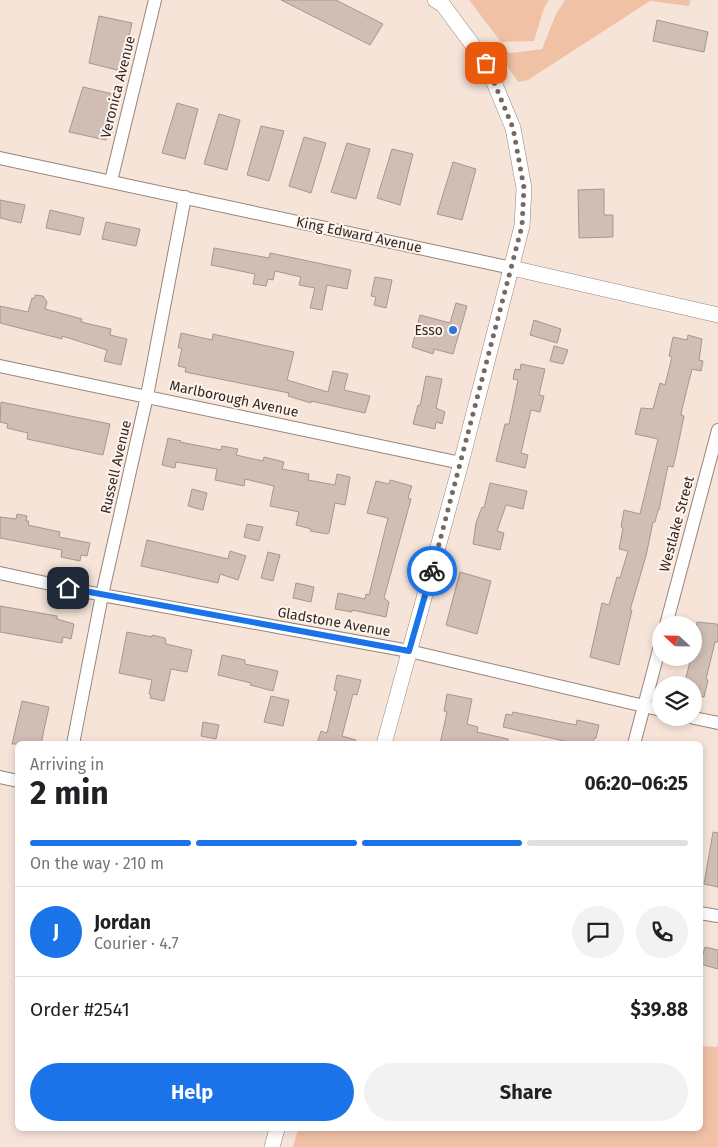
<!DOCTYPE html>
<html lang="en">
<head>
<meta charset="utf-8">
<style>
  :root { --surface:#fff; --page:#f2f2f2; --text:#202124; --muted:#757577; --line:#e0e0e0; --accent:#1a73e8 }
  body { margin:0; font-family:"Fira Sans",sans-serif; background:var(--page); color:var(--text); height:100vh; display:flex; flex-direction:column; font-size:19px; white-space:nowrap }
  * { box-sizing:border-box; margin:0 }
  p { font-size:16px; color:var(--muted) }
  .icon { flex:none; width:28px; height:28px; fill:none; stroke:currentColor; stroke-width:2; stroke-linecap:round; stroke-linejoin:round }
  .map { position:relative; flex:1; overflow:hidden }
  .sheet { position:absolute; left:15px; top:741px; width:688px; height:390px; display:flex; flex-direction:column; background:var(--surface); border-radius:8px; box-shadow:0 2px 8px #0003 }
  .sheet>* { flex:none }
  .needle { width:32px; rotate:292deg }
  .tools { position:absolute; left:652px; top:616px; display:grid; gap:10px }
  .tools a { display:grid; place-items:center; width:50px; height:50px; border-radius:50%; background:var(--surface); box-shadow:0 2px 8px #0003; font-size:25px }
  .pin { position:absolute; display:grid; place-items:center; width:42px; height:42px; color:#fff; margin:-21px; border-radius:10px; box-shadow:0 2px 8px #0006 }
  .courier { position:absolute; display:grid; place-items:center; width:50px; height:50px; margin:-25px; border:4px solid #1a73e8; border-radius:50%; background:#fff; color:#222; box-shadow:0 1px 6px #0007 }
  .headline em { font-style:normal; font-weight:700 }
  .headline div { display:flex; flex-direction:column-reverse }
  .headline { display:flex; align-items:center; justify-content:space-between; height:85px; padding:0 15px }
  h1 { font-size:32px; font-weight:700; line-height:38px }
  .bar { display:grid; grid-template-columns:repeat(4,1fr); gap:8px 5px; align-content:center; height:60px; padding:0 15px }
  .bar i { height:6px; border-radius:4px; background:var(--line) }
  .bar .current { background:var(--accent) }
  .bar p { grid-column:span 4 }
  .line { display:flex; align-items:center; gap:12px; padding:0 15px; border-top:1px solid var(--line) }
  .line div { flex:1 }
  .round { display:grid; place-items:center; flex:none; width:52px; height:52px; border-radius:26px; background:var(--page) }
  .button { display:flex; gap:10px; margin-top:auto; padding:10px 15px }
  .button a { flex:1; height:58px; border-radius:30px; background:var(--accent); color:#fff; font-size:20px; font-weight:700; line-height:58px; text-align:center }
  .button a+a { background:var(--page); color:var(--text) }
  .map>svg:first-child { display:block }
  .green { fill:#f1c1a6 }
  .building { fill:#d0bdb3; stroke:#a8968c }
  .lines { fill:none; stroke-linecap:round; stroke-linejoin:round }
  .minor-casing { stroke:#97857b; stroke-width:14 }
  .tertiary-casing { stroke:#97857b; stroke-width:16 }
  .minor { stroke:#fff; stroke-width:12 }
  .tertiary { stroke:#fff; stroke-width:15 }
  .done { stroke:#756a63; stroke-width:5; stroke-dasharray:0 9 }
  .route { stroke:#1a73e8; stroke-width:6 }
  .poi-dot { fill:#3273e0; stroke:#fff3ec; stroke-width:2 }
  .labels { text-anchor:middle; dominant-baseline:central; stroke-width:4; stroke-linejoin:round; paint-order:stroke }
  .street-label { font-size:14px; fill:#2f2824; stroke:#fff3ec }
  .poi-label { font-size:14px; fill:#2f2824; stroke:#fff3ec; text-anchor:end }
</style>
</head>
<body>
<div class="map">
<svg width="718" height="1147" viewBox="0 0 718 1147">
  <rect width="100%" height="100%" fill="#f7e4d9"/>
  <path class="green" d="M469,0H549L544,8L534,41L501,42Z
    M565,0H690L689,6L650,1L528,80L518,82L497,51L511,53L542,49L556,14Z
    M718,1042V1147H293L298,1129H700V1046L717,1047Z"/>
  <path class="building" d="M281,0H336L383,24L370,45Z
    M99,16L132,23L121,71L89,63Z
    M657,20L708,32L704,52L653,41Z
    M83,87L117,95L106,140L69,132Z
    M177,103L198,109L185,159L162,153Z
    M219,114L240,120L227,170L204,164Z
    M261,126L284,131L269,181L247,175Z
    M304,137L326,143L311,193L289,186Z
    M347,143L370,149L356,199L331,192Z
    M392,149L413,154L400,205L377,198Z
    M453,162L476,169L462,220L437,214Z
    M604,189V215H613V237L579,238L578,190Z
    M0,200L25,205L21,223L0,218Z
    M50,210L84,218L80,235L46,228Z
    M106,222L140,229L136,246L102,239Z
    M214,248L269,258L270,253L351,270L347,289L327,285L322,310L310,308L315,288L299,285L301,277L275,271L273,280L268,279L266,286L253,284L255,274L211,265Z
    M375,277L392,280L386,308L374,305L376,297L371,296Z
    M35,295L43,296L47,302L45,309L82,319L81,322L111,329L110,335L127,339L121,365L104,361L107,350L62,336V339L0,323V306L28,312L32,298L34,299Z
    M456,303L467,306L453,354L434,349L433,354L412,347L420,315L450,323Z
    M534,320L561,329L557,343L530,335Z
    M181,333L212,340L213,334L294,352L287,380L328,392L333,371L348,374L344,390L370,396L365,413L311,401V403L288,396L289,393L185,372L186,368L178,366L182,348H178Z
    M688,335L702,339L699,360L703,361L701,371L692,369L682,409L681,415L684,416L676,455L673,467L668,466L659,510H658L655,522H653L646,556L630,610H632L619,665L590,657L602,603L609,605L617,577L620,578L628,551L619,549L623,528L621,527L624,510L640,514L658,439L635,434L641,408L653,409L660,383L665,385L672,357L669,356L673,337L687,340Z
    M554,346L568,350L563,364L550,361Z
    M521,364L545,369L539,395L544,396L540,412L531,410L521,453L528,455L525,468L496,461L505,424H509L518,380L513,379L515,369L520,370Z
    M426,376L442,379L436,408L445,412L442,424L436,422L435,429L413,424L418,405L420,406Z
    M1,402L110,424L103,455L27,439L28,433L7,428L8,424L0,422Z
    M168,438L181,441L180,442L221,450L222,446L238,449L236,455L263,461L264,457L284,462L282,469L309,474L308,480L335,485L337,474L350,477L345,505L335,503L329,533L327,534L310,531L311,529L296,525L299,512L270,506L274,486L245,479L244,486L215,480L217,469L176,462L175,468L162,465Z
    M390,480L412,486L408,498L411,499L384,598L389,602L386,617L352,610V612L335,609L338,593L365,599L366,594L369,595L388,518L367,513L376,481L389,484Z
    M490,483L527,491L523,509L506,505L497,531L504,533L500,550L473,544L476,523L482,507L484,508Z
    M192,489L207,493L203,510L188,506Z
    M17,514L27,516L26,521H29L28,525L60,532L59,537L90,543L87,556L81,555L80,561L61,557L62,550L0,538V517L16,519Z
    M247,524L263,527L259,541L244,537Z
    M147,540L228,559L230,551L246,556L238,580L220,574L218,583L141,566Z
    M268,552L280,555L273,581L261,578Z
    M460,572L491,581L477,634L446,625Z
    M296,583L314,587L311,602L293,598Z
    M0,606L57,616V619L74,624L71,639L63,637L62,643L0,632Z
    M697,622L717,624L718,628V642H715L706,679L708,680L704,697L694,695V685H684L691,658H694V651H695Z
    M127,632L152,637V635L165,638L166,644L192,650L187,672L171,669L164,701L150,698L151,695L149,694L152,680L119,673Z
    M222,655L245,660V664L278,671L273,691L250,685L251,683L218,675Z
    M337,675L361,680L357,695L353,694L342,736L356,740L355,744H317L321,731L327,733L337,691L334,690Z
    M447,694L472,699L467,724L478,727L477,732L508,739V744H440L447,712L444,711Z
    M271,696L289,700L283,726L264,722Z
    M22,701L49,707L41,744H12Z
    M513,712L576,725L577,720L599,725L596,738H594L593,744H577L503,727L506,714L512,715Z
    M203,722L219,725L216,739L201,736Z
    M713,832L718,833V887L704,884Z
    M705,947L718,950V969L700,964Z"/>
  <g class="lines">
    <g class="minor-casing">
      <path id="minor" d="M0,158L512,268
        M111,181L155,0
        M0,366L461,463
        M0,573L102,595L409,651L661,710
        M666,625L718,430
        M694,718L718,723
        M73,744L102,595L147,396L185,197
        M634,744L661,642
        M0,777L18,781
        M700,913L718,916"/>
    </g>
    <g class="tertiary-casing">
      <path id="tertiary" d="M512,268L718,315
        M384,744L461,463L522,226L524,188L513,128L486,63L443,5L435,0
        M272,1147L277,1129"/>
    </g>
    <use href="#minor" class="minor"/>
    <use href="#tertiary" class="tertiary"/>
  </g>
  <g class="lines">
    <path class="done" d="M432,571L522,226L524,188L513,128L486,63"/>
    <path class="route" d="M68,588L409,651L432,571"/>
  </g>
  <circle class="poi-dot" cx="453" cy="330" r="5"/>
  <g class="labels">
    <g class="street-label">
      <text transform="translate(118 87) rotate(-76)">Veronica Avenue</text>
      <text transform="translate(359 235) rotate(12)">King Edward Avenue</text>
      <text transform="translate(234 399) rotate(12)">Marlborough Avenue</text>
      <text transform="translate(116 467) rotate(-77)">Russell Avenue</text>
      <text transform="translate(677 524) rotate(-75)">Westlake Street</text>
      <text transform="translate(334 622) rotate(10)">Gladstone Avenue</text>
    </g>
    <g class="poi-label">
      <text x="443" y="330">Esso</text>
    </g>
  </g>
</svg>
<div class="tools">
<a><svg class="needle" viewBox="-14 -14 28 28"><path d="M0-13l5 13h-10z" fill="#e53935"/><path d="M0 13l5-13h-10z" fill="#757577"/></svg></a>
<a><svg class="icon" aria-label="layers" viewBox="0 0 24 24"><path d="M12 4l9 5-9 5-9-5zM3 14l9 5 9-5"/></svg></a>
</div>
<div class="pin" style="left:486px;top:63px;background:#ea580c"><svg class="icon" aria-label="bag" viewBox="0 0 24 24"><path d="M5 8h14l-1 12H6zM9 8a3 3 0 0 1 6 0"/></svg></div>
<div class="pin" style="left:68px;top:588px;background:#1f2937"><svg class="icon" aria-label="home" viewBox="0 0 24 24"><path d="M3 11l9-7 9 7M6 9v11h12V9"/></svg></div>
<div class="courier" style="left:432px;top:571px"><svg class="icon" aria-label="bike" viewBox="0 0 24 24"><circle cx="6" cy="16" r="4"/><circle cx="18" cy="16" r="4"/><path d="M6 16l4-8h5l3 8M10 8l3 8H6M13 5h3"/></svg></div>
<section class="sheet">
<div class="headline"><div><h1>2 min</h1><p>Arriving in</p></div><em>06:20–06:25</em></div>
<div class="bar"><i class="current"></i><i class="current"></i><i class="current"></i><i></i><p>On the way · 210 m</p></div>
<div class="line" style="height:90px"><b class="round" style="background:var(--accent);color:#fff">J</b><div><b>Jordan</b><p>Courier · 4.7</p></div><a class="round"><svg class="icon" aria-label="chat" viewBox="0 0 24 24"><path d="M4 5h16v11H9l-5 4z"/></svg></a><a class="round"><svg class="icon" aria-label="phone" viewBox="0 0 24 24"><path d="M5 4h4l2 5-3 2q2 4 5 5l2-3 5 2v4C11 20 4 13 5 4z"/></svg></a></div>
<div class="line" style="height:65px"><div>Order #2541</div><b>$39.88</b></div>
<div class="button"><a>Help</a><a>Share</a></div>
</section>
</div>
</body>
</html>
